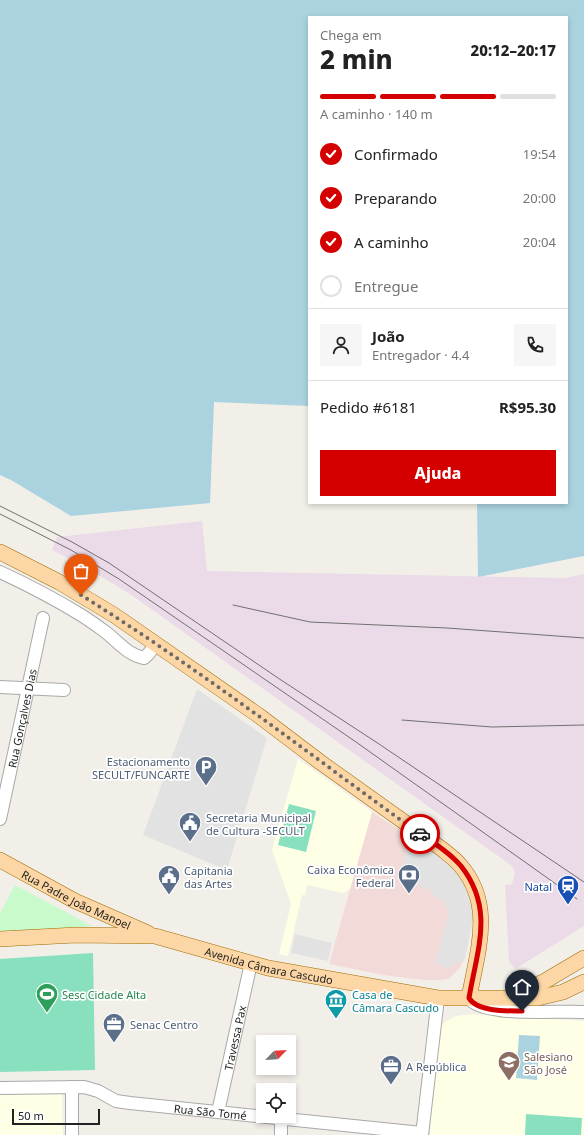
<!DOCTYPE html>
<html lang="pt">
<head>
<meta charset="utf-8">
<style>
  :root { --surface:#fff; --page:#f6f6f6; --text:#222; --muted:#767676; --line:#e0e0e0; --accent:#d40000 }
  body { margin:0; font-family:"Noto Sans",sans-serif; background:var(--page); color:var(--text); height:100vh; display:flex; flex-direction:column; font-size:15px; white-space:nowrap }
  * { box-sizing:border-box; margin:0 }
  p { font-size:13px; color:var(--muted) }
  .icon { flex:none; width:22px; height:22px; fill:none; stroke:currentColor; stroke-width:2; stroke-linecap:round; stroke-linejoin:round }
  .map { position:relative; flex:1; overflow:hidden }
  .drawer { position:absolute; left:308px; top:16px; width:260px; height:488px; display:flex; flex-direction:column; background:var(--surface); border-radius:0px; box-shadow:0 2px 6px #0003 }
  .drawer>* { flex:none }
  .needle { width:26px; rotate:65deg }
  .fabs { position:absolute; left:256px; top:1035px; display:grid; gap:8px }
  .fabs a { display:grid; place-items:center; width:40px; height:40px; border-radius:0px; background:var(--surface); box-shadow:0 2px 6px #0003; font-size:20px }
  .scale { position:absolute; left:12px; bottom:10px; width:88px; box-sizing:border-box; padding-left:4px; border:2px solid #222; border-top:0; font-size:11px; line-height:14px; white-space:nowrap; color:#222; -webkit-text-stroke:3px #fff; paint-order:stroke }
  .pin { position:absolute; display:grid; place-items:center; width:34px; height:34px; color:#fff; margin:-41px -17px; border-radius:50% 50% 50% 0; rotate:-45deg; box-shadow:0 0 4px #0007 }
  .pin .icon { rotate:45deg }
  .courier { position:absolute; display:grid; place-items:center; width:40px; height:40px; margin:-20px; border:3px solid #d40000; border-radius:50%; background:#fff; color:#222; box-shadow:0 1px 5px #0007 }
  .head em { font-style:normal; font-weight:800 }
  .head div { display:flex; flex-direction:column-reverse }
  .head { display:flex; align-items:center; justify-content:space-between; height:68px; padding:0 12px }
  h1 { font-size:26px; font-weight:800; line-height:30px }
  .bar { display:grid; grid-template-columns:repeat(4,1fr); gap:6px 4px; align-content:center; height:48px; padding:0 12px }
  .bar i { height:5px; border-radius:3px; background:var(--line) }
  .bar .selected { background:var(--accent) }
  .bar p { grid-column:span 4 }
  .line { display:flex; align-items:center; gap:10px; padding:0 12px; border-top:1px solid var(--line) }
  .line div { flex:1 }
  .round { display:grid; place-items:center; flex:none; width:42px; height:42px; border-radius:0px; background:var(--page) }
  ol { padding:0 12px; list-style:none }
  li { display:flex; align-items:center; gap:12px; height:44px }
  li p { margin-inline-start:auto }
  li .icon { padding:4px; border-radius:50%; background:var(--accent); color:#fff; stroke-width:4 }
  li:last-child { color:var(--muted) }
  li i { width:22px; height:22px; border:2px solid var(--line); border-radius:50% }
  .button { display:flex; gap:8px; margin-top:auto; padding:8px 12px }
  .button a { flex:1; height:46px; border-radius:0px; background:var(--accent); color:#fff; font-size:16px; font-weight:800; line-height:46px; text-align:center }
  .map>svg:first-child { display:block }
  .commercial { fill:#f2dad9 }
  .industrial { fill:#ebdbe8 }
  .education { fill:#ffffe5 }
  .park { fill:#c8facc }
  .pitch { fill:#88e0be }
  .parking { fill:#e2e2e2 }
  .water { fill:#aad3df }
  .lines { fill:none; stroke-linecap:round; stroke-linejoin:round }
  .minor-casing { stroke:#a9a9a9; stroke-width:14 }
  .major-casing { stroke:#a06b00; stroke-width:16 }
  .minor { stroke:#fff; stroke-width:12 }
  .major { stroke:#fcd6a4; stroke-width:15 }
  .tram { stroke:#707070; stroke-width:1 }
  .done { stroke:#6b6a68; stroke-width:4; stroke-dasharray:0 7.2 }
  .route { stroke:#d40000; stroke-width:5 }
  .labels { text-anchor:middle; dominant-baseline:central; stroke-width:3.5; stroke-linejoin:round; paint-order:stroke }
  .street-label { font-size:11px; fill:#222; stroke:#fff }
  .service-label { font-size:11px; fill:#4e5e75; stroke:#fff; text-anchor:start }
  .transit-label { font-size:11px; fill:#164399; stroke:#fff; text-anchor:end }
  .leisure-label { font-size:11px; fill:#27864d; stroke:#fff; text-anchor:start }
  .culture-label { font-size:11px; fill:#0d838f; stroke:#fff; text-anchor:start }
  .education-label { font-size:11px; fill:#785e54; stroke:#fff; text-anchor:start }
</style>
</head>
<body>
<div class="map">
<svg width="584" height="1135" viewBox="0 0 584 1135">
  <rect width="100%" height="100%" fill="#f2efe9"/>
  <path class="commercial" d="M372,812L441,857L466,886L471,901L473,918L465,958L459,969L448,979L439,980H424L383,975L329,964Z"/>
  <path class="industrial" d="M202,521L207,571L565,578L584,574V926L515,969L509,961L505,885L512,884L515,873L512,866L130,594L82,565L52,550L57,537Z"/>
  <path class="education" d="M298,759L372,812L350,889L343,893L307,885L305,895H302L288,956L279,954L291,904L272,850Z
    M473,1014L584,1021V1135H430L437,1029L445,1022L456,1016Z
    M62,1093L63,1135H0V1095Z"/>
  <path class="park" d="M15,885L92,926L0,934V913Z"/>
  <path class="pitch" d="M289,804L316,811L306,852L278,845Z
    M93,953L95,1070L0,1072V959Z
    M526,1114L582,1118L581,1135H525Z"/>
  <path class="parking" d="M197,689L267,738L227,870L143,835Z
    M411,836L452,865L466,886L471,901L473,918L465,958L463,962H457L448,969L435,963L449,913L444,901L434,897L432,891L398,878Z
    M295,934L332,943L328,961L291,953Z"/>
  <path class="water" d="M0,0H584V556L478,577L477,503H567V17H309V406L214,402L210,503L71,516L11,480L0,475Z
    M519,1035L540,1036L537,1080L516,1078Z"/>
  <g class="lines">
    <g class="minor-casing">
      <g id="minor">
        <path d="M0,572C28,585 55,599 81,615C89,620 96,625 104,631C117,640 127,655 144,658C149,654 152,650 155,644"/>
        <path d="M0,687L64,690"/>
        <path id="s1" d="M0,819L43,618"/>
        <path d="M469,998C481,1018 561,1010 584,1012"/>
        <path id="s2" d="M0,1088L84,1087L98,1091L116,1101L130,1103L422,1133"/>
        <path id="s3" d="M218,1112L251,963"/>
        <path d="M72,1135V1087"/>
        <path d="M281,1135V1118"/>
        <path d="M422,1135L438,998"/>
      </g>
    </g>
    <g class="major-casing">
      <g id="major">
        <path d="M0,552L59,582L114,615L258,715L320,762L442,849C448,854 455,859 460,865C495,905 477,952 469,998"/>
        <path id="s4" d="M0,860L75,901L148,933"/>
        <path id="s5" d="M0,939L76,935L155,936L268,968L438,998H538L563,992L584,982"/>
        <path d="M514,995L545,981L584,958"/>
      </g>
    </g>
    <use href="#minor" class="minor"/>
    <use href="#major" class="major"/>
    <path class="tram" d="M0,506L72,542L109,563L281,680L376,742L584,882
      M0,514L71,550L119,579L356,742L577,899
      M233,605L310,622L447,628L584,638
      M402,720L492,727L584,725"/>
  </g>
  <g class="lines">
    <path class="done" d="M81,595C198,668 308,753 420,834"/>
    <path class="route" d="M420,834C434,843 450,853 461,866C495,909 477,950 469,998C477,1012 508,1011 522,1011"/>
  </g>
  <defs>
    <g id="parking-pin" transform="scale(1.15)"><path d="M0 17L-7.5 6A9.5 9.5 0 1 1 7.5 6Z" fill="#5c6f8a" stroke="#fff"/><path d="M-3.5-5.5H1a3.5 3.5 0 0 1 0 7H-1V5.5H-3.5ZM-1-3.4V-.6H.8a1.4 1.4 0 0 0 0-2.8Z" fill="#fff"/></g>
    <g id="civic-pin" transform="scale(1.15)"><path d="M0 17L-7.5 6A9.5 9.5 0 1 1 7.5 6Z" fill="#5c6f8a" stroke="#fff"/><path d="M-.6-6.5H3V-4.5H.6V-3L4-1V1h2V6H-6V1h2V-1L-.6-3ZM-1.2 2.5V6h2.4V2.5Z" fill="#fff"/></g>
    <g id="bank-pin" transform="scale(1.15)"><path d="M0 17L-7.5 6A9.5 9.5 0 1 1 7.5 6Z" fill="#5c6f8a" stroke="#fff"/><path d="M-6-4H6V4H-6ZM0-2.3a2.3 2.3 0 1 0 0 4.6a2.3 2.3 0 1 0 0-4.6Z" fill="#fff"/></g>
    <g id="station-pin" transform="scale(1.15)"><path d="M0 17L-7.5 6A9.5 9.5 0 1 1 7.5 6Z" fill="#1a4fb4" stroke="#fff"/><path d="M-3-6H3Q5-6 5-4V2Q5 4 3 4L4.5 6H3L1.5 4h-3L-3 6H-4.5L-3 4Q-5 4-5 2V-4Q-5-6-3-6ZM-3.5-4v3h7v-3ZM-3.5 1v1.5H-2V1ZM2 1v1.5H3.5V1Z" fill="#fff"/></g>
    <g id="stadium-pin" transform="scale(1.15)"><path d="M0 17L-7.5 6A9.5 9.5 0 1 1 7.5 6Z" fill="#2e9e5b" stroke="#fff"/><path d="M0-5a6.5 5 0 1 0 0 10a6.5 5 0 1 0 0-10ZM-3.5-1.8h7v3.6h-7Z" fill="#fff"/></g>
    <g id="museum-pin" transform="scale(1.15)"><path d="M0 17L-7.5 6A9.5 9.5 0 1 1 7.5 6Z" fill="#0f9aa8" stroke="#fff"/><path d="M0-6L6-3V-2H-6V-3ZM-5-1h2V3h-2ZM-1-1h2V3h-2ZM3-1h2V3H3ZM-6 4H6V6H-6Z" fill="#fff"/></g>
    <g id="office-pin" transform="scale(1.15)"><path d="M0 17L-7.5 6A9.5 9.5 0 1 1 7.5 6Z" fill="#5c6f8a" stroke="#fff"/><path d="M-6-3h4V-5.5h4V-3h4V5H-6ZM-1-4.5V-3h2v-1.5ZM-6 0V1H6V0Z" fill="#fff"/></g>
    <g id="school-pin" transform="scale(1.15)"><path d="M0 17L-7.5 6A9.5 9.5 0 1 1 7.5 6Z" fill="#8d6e63" stroke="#fff"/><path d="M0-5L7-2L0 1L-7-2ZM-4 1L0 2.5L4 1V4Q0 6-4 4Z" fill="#fff"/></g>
  </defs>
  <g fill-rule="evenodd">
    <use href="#parking-pin" x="206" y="767"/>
    <use href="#civic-pin" x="190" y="823"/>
    <use href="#bank-pin" x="409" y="875"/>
    <use href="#civic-pin" x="169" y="876"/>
    <use href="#station-pin" x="568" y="886"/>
    <use href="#stadium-pin" x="47" y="994"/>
    <use href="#museum-pin" x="336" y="1000"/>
    <use href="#office-pin" x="114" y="1024"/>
    <use href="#school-pin" x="509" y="1062"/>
    <use href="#office-pin" x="391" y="1066"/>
  </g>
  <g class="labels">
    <g class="street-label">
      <text stroke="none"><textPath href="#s1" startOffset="103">Rua Gonçalves Dias</textPath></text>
      <text stroke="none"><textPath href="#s4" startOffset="86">Rua Padre João Manoel</textPath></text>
      <text stroke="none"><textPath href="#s5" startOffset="273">Avenida Câmara Cascudo</textPath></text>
      <text stroke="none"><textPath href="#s3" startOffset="76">Travessa Pax</textPath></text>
      <text stroke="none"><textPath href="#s2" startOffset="214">Rua São Tomé</textPath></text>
    </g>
    <g class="service-label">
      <text x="190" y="761" text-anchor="end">Estacionamento<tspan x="190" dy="13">SECULT/FUNCARTE</tspan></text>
      <text x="206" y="817">Secretaria Municipal<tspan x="206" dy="13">de Cultura -SECULT</tspan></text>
      <text x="394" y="869" text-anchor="end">Caixa Econômica<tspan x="394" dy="13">Federal</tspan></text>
      <text x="184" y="870">Capitania<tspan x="184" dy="13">das Artes</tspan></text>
      <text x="130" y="1024">Senac Centro</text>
      <text x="406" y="1066">A República</text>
    </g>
    <g class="transit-label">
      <text x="552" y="886">Natal</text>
    </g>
    <g class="leisure-label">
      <text x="62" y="994">Sesc Cidade Alta</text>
    </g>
    <g class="culture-label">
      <text x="352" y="994">Casa de<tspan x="352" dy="13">Câmara Cascudo</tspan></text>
    </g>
    <g class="education-label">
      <text x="524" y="1056">Salesiano<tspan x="524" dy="13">São José</tspan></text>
    </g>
  </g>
</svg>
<div class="fabs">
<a><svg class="needle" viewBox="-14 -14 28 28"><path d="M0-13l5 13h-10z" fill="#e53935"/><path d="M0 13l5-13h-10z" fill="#767676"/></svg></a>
<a><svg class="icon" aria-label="locate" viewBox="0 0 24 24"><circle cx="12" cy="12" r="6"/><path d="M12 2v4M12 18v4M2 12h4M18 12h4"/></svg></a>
</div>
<div class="scale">50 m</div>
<div class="pin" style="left:81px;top:595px;background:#ea580c"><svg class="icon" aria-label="bag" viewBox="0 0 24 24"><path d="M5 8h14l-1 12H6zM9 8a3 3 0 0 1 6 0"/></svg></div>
<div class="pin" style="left:522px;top:1011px;background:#1f2937"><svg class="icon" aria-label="home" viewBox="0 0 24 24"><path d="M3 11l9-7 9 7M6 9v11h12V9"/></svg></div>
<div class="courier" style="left:420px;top:834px"><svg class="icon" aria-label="car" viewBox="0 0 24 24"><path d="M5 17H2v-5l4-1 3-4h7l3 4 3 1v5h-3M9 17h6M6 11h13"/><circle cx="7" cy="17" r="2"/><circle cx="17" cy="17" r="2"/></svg></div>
<section class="drawer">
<div class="head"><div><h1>2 min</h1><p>Chega em</p></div><em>20:12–20:17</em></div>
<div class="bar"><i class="selected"></i><i class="selected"></i><i class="selected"></i><i></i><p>A caminho · 140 m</p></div>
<ol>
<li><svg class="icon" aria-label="check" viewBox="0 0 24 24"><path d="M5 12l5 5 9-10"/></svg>Confirmado<p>19:54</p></li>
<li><svg class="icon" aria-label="check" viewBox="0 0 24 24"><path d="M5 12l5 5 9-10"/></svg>Preparando<p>20:00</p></li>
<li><svg class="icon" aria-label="check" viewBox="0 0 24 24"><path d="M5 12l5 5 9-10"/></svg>A caminho<p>20:04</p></li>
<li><i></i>Entregue</li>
</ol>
<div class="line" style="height:72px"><a class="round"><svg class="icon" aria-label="person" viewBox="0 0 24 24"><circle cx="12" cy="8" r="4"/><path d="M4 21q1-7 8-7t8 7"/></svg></a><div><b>João</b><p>Entregador · 4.4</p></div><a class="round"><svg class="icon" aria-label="phone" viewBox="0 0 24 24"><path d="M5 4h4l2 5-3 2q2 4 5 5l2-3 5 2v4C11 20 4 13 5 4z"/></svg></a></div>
<div class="line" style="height:52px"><div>Pedido #6181</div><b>R$95.30</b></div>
<div class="button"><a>Ajuda</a></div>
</section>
</div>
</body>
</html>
